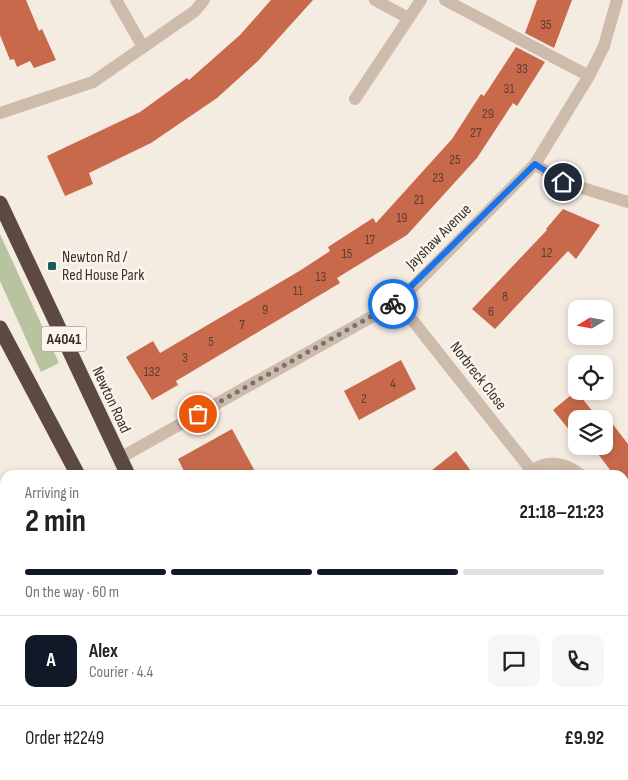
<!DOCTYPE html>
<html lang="en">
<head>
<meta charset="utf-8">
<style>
  :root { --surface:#fff; --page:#f6f6f6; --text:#222; --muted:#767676; --line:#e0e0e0; --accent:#111827 }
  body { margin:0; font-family:"Sofia Sans Condensed",sans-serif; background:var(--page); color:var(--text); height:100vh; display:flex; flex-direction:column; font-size:19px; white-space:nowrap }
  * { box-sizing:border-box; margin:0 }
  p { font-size:16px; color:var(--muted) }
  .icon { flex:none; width:28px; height:28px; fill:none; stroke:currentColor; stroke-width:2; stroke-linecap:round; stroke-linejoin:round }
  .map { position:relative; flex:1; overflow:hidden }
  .details { position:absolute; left:0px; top:470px; width:629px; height:310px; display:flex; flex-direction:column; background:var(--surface); border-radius:15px 15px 0 0; box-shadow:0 2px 8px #0003 }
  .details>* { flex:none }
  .needle { width:32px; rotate:259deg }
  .buttons { position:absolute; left:568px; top:300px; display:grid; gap:10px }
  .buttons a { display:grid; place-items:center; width:45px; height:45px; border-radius:10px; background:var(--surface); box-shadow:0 2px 8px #0003; font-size:25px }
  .pin { position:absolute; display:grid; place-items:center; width:42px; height:42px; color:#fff; margin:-21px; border:2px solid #fff; border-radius:50%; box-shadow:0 1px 5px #0007 }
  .courier { position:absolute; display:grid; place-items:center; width:50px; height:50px; margin:-25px; border:4px solid #1a73e8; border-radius:50%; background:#fff; color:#222; box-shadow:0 1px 6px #0007 }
  .summary em { font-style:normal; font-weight:700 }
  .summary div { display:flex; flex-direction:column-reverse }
  .summary { display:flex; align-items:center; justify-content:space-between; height:85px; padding:0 25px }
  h1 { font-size:32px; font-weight:700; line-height:38px }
  .bar { display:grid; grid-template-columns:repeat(4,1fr); gap:8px 5px; align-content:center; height:60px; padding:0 25px }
  .bar i { height:6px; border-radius:4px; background:var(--line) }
  .bar .active { background:var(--accent) }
  .bar p { grid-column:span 4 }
  .line { display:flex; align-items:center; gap:12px; padding:0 25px; border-top:1px solid var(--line) }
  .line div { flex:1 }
  .round { display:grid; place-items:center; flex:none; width:52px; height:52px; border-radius:10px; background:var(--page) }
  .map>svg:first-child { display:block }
  .green { fill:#b8c4a0 }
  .building { fill:#c8694b }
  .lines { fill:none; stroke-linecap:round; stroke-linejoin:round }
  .path { stroke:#b9a596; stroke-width:3; stroke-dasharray:2.5 2.5; stroke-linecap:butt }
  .minor { stroke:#cdbbac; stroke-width:12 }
  .highway { stroke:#5c4a42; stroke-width:15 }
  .done { stroke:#7c716b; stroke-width:5; stroke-dasharray:0 9 }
  .route { stroke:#1a73e8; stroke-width:6 }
  .poi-dot { fill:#1f5a5e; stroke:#fbf5ee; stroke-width:2 }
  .labels { text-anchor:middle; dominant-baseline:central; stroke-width:5; stroke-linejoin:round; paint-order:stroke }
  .number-label { font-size:14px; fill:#5e3e33 }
  .shield { fill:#fbf5ee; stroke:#756b66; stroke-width:1 }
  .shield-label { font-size:15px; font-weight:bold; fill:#3b302b }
  .street-label { font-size:16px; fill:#3b302b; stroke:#fbf5ee }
  .poi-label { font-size:16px; fill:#3b302b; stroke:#fbf5ee; text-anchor:start }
</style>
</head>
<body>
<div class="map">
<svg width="628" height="780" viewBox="0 0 628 780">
  <rect width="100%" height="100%" fill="#f4ebe1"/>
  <path class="green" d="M0,234L59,363L41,372L0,281Z"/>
  <path class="building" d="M0,0H26L39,31L42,29L56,60L34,68L30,61L17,67L14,59L10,60L0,35Z
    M271,0H313L258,61L217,98L151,143L89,173L93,184L65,196L47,156L140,112L187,78L189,80L240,35Z
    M537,0H572L554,48L525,33Z
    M516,47L545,62L517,106L513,103L477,158L407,235L337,278L340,283L176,381L178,385L152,400L126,357L153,341L160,353L301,270L330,251L328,247L373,218L376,223L452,139L481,94L484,96Z
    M563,209L600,225L576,259L568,251L495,329L472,309L547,230L546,229Z
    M401,360L416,389L359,420L344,391Z
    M576,391L599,419H576V438L553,410Z
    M611,422L628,444V492L624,487V475H614L592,446H604V425L605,427Z
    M232,429L257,475H186L178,459Z
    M456,451L474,475H426Z"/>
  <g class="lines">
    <path class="path" d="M0,536L5,535"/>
    <path class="minor" d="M116,0L143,47
      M375,0L408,18
      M445,0L589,76
      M355,99L421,0
      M0,113L93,82L195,11L204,0
      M535,164L563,182L628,202
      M398,302L532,471
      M120,458L398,302L535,164L589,76L604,46L617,0
      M528,475C543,458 565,462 581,475
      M0,656L5,651
      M624,701L628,698
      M488,780L503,775"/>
    <path class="highway" d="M0,203L128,475
      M0,328L78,475
      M227,775L230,780
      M270,775L272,780"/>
  </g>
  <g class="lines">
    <path class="done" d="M198,414L393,304"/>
    <path class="route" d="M393,304L535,164L563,182"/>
  </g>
  <rect class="poi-dot" x="47" y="261" width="10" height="10" rx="2.5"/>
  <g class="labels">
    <g class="number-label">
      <text x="546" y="24">35</text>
      <text x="522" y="68">33</text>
      <text x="509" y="88">31</text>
      <text x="488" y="113">29</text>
      <text x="476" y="132">27</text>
      <text x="455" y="159">25</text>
      <text x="438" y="177">23</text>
      <text x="419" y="199">21</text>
      <text x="402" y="217">19</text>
      <text x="370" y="239">17</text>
      <text x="547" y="252">12</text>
      <text x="347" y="253">15</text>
      <text x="321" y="276">13</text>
      <text x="298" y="290">11</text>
      <text x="505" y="296">8</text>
      <text x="265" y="309">9</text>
      <text x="491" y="311">6</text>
      <text x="242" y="324">7</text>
      <text x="211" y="341">5</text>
      <text x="185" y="357">3</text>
      <text x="152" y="371">132</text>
      <text x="393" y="383">4</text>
      <text x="364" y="398">2</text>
    </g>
    <rect class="shield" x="41.5" y="326.5" width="45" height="25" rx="4"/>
    <g class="shield-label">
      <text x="64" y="339">A4041</text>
    </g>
    <g class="street-label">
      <text transform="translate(439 237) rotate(-45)">Jayshaw Avenue</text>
      <text transform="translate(478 376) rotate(52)">Norbreck Close</text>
      <text transform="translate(111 400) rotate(65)">Newton Road</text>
    </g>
    <g class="poi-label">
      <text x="62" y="257">Newton Rd /<tspan x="62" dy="18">Red House Park</tspan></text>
    </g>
  </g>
</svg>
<div class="buttons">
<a><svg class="needle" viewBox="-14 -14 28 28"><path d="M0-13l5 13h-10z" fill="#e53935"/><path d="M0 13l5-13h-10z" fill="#767676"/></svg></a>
<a><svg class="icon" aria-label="locate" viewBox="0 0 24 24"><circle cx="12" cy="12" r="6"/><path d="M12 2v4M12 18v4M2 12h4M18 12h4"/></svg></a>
<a><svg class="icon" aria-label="layers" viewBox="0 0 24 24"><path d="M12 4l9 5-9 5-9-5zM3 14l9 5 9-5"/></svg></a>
</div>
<div class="pin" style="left:198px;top:414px;background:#ea580c"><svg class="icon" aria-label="bag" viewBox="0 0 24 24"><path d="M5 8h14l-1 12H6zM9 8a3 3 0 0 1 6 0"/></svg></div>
<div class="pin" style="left:563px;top:182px;background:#1f2937"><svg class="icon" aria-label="home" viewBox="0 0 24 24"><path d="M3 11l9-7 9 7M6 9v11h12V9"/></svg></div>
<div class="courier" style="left:393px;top:304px"><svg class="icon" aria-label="bike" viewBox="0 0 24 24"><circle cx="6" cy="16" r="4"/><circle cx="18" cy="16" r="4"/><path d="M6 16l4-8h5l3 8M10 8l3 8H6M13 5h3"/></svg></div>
<section class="details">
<div class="summary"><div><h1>2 min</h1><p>Arriving in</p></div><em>21:18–21:23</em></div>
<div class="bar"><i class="active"></i><i class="active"></i><i class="active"></i><i></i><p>On the way · 60 m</p></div>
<div class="line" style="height:90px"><b class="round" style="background:var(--accent);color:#fff">A</b><div><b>Alex</b><p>Courier · 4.4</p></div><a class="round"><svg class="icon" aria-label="chat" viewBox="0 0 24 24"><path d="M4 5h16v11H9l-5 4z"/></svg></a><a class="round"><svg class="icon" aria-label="phone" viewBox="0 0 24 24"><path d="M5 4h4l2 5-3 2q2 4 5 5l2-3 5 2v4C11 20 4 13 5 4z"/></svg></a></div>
<div class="line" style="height:65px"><div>Order #2249</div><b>£9.92</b></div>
</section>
</div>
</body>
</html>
